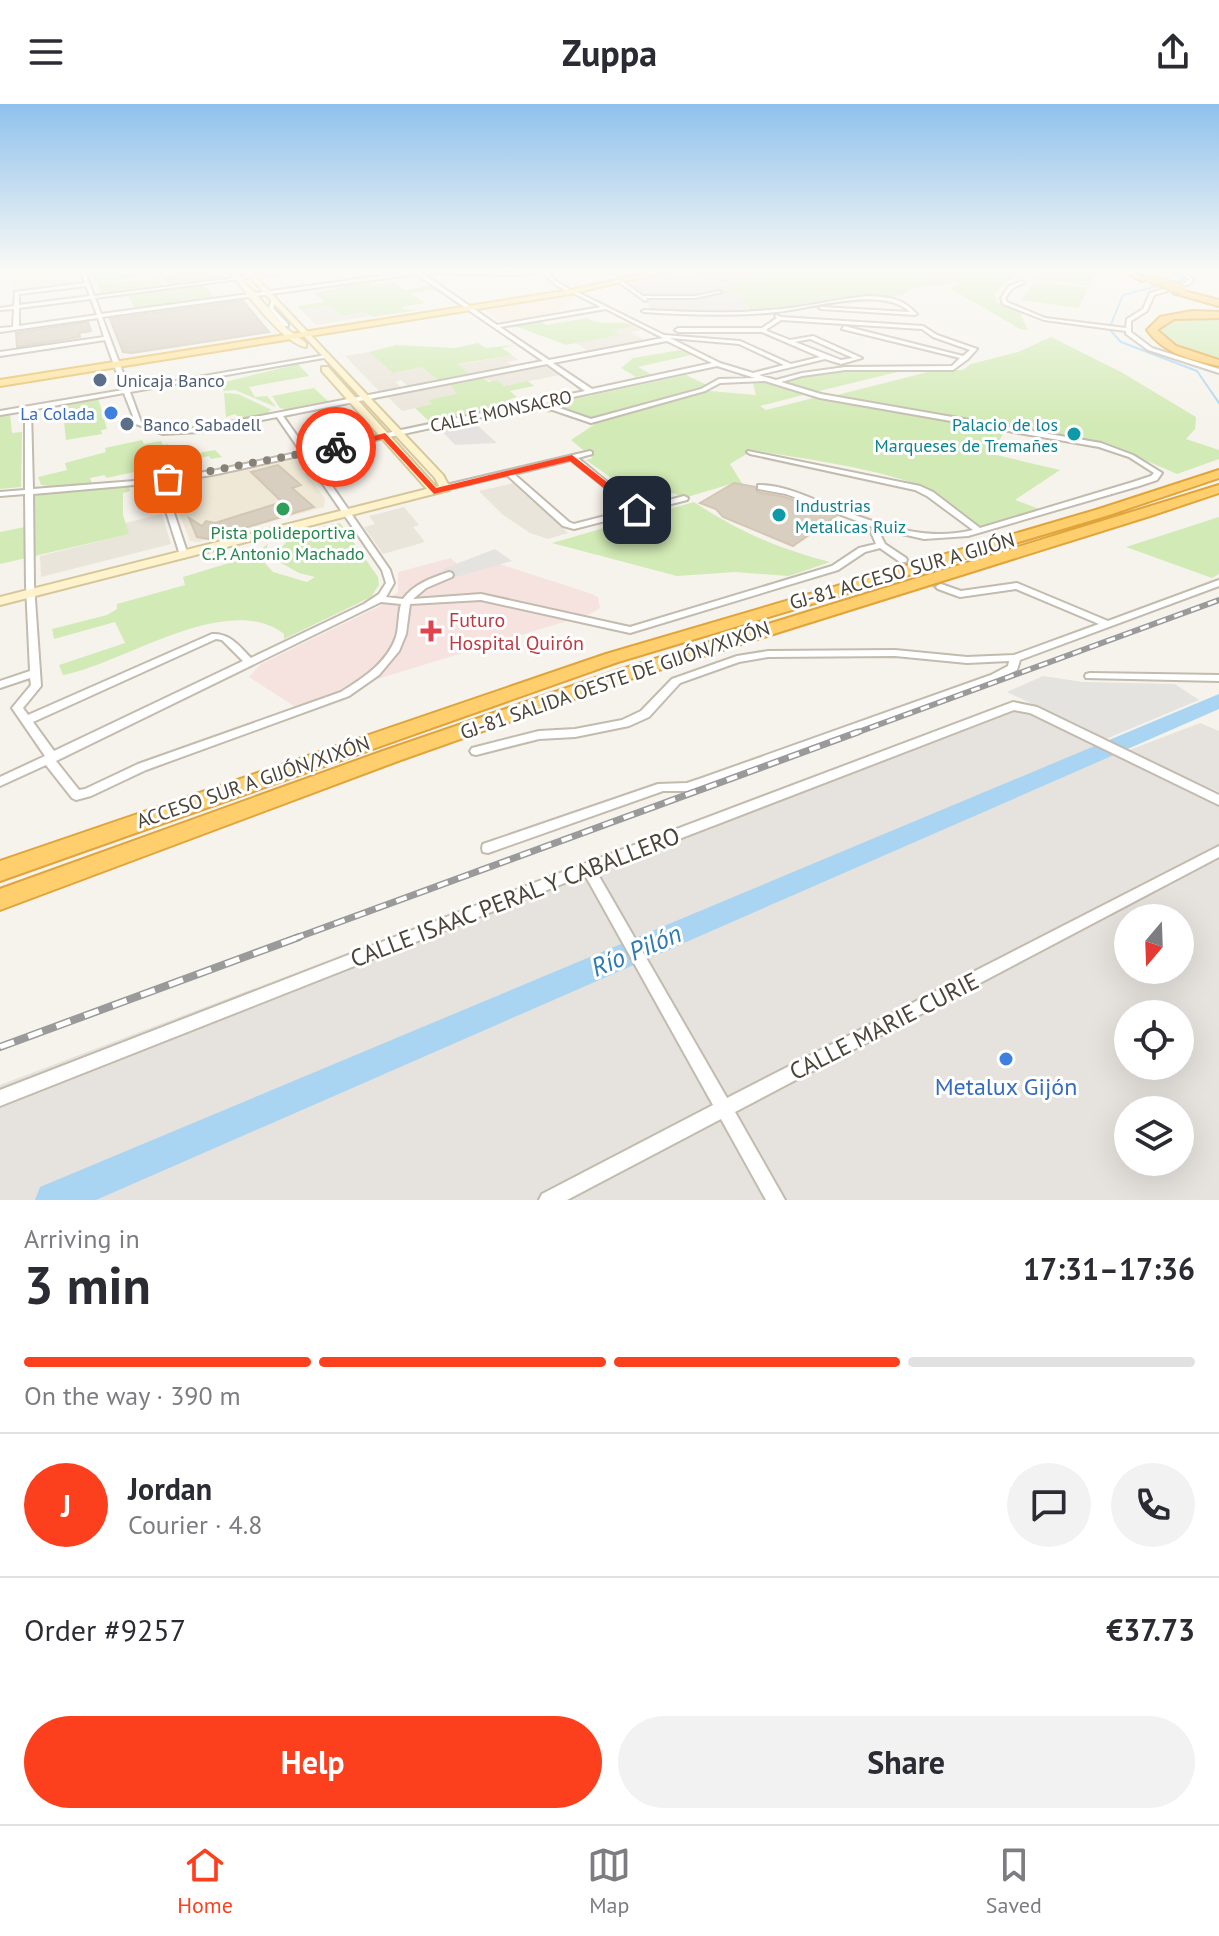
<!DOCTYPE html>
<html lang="en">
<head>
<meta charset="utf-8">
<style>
  :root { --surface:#fff; --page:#f2f2f3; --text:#2b2b33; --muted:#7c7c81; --line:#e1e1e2; --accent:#fc3f1d }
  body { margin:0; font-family:"PT Sans",sans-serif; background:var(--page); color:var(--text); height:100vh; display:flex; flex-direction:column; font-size:30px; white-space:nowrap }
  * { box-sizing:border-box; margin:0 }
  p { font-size:26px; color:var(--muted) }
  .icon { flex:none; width:44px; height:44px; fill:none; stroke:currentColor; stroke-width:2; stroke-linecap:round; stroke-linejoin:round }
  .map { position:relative; height:1096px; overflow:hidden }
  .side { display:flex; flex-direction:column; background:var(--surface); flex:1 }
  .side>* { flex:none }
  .needle { width:52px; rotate:199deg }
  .tools { position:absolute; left:1114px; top:800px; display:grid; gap:16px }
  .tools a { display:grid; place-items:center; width:80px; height:80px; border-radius:50%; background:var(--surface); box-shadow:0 8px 32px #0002; font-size:40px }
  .pin { position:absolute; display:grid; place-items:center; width:68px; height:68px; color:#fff; margin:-34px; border-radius:16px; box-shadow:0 4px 12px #0006 }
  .courier { position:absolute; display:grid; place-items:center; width:80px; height:80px; margin:-40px; border:6px solid #fc3f1d; border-radius:50%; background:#fff; color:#222; box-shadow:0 2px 10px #0007 }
  .head em { font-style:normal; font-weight:700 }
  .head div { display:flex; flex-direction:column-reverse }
  .head { display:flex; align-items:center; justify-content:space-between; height:136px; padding:0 24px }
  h1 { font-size:52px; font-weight:700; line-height:60px }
  .bar { display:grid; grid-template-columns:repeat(4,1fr); gap:12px 8px; align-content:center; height:96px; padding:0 24px }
  .bar i { height:10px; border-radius:6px; background:var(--line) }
  .bar .on { background:var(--accent) }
  .bar p { grid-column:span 4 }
  .line { display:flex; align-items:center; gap:20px; padding:0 24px; border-top:2px solid var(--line) }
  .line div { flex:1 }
  .round { display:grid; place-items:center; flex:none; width:84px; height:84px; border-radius:42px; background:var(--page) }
  .action { display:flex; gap:16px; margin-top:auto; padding:16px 24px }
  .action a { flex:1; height:92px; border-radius:48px; background:var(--accent); color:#fff; font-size:32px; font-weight:700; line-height:92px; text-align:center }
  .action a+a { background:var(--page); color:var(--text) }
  header { display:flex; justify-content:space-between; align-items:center; height:104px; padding:0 24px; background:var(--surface); font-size:36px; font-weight:700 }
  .tab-bar { display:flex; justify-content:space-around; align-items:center; height:112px; border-top:2px solid var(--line); background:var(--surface); font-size:22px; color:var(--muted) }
  .tab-bar a { display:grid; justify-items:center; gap:4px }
  .tab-bar .on { color:var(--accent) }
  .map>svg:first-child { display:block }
  .residential { fill:#eae5da }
  .commercial { fill:#f7ead8 }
  .industrial { fill:#e6e2dd; fill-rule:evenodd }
  .education { fill:#efe8d6 }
  .medical { fill:#f6e3e0 }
  .green { fill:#d2eab5 }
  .parking { fill:#e5e3e0 }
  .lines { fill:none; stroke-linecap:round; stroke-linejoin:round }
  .stream { stroke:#a9d4f2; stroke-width:2 }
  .river { fill:#a9d4f2; fill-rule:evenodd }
  .building { fill:#d8cfc1; stroke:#d3c7b4; stroke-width:2 }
  .street-tunnel-far1 { stroke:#d4d0c8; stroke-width:8; stroke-dasharray:8 4; stroke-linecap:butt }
  .street-tunnel { stroke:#d4d0c8; stroke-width:10; stroke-dasharray:10 5; stroke-linecap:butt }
  .street-casing { stroke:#c2bbae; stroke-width:4 }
  .secondary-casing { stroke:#d6c79b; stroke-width:4 }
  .primary-casing { stroke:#e6c16a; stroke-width:4 }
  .highway-casing { stroke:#e0a43c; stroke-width:4 }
  .street { fill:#fff; fill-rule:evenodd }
  .secondary { fill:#fff3cd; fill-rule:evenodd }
  .primary { fill:#ffe39c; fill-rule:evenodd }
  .highway { fill:#ffcf6e; fill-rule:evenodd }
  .rail-far2-casing { stroke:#9a9a9a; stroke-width:6 }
  .rail-far1-casing { stroke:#9a9a9a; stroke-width:7 }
  .rail-casing { stroke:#9a9a9a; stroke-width:8 }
  .rail-far2 { stroke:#fff; stroke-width:3; stroke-dasharray:9; stroke-linecap:butt }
  .rail-far1 { stroke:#fff; stroke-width:4; stroke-dasharray:11; stroke-linecap:butt }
  .rail { stroke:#fff; stroke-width:5; stroke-dasharray:15; stroke-linecap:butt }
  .highway-bridge-casing { stroke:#e0a43c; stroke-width:11; stroke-linecap:butt }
  .highway-bridge { stroke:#ffcf6e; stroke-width:9 }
  .route { fill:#fc3f1d }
  .done { stroke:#878178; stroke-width:8; stroke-dasharray:0 14.4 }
  .service-dot { fill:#5c6f8a; stroke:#fff; stroke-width:3 }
  .shop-dot { fill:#3f7fe0; stroke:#fff; stroke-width:3 }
  .culture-dot { fill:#0f9aa8; stroke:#fff; stroke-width:3 }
  .leisure-dot { fill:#2e9e5b; stroke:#fff; stroke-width:3 }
  .health-dot { fill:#e0444e; stroke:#fff; stroke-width:3 }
  .labels { text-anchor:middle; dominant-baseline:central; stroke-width:6; stroke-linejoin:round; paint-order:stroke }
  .far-service-label { font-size:18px; fill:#4e5e75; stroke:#fff; text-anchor:start }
  .far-street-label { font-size:18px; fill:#4b4439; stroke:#fff }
  .far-shop-label { font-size:18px; fill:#366cbe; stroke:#fff; text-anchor:end }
  .far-culture-label { font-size:18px; fill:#0d838f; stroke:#fff; text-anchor:end }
  .far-leisure-label { font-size:18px; fill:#27864d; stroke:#fff }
  .street-label { font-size:20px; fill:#4b4439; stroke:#fff }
  .health-label { font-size:20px; fill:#be3a42; stroke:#fff; text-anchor:start }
  .near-street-label { font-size:24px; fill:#4b4439; stroke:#fff }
  .near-shop-label { font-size:24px; fill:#366cbe; stroke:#fff }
  .near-water-label { font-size:26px; font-style:italic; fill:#2e7ab2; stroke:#fff }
</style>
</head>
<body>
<header><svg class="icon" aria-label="menu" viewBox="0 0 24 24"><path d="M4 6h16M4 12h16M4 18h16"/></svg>Zuppa<svg class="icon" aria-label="share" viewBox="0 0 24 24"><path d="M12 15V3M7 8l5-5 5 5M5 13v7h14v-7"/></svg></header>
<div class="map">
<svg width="1219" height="1096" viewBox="0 0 1219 1096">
  <rect width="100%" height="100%" fill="#f6f3ec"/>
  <path class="residential" d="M330,201L342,212L364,208L370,212L316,221L301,206Z
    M634,222L641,226L631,228L646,237L589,248L576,239L618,231L612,226Z
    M369,248L393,269L422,263L439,277L409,283L401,276L395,278L402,284L381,289L345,252Z
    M512,251L518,256L507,258L512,262L470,271L457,261Z
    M546,261L560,271L504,282L483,274Z
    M450,280L458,290L433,300L402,307L388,293Z
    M514,379L537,400L568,429L548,435L530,429L503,411L479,387Z
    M404,403L419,421L413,423L425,438L383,450L364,423L375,420L369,412Z
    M162,410L171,440L41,473L40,452L128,430L125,419Z"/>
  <path class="commercial" d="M571,190L576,193L555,209L542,212L503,219L485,206Z"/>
  <path class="industrial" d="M674,167H758L756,171L728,180L723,188L741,190L748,205L734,208L651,206L645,192L628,178Z
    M1007,598L1219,701V1096H0V981ZM1128,814H1180V866H1128ZM1128,910H1180V962H1128ZM1128,1006H1180V1058H1128Z
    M1200,619L1219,627V688L1127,647Z"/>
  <path class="education" d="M0,167H75L79,179L11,188L12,178L0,179Z
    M296,355L325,395L324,403L199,438L190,437L168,380Z"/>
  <path class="medical" d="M451,454L458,461L481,454L589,489L598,493L600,504L590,510L348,584L297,604L249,573L261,560L380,502L398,488V468Z"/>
  <path class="green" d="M91,167L144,171L97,180L157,175L163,183L168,181L164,174C182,169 199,167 219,167L225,174L104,190H101Z
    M758,167H1020L995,188L996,198L1020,209L1028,226L1020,225L951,185L956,179L912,184L903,191L889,193L842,194L761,206H750L740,190L723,189L728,180L756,171Z
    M1042,167H1097L1089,182L1037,175Z
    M1035,177L1089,184L1078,204L1021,196Z
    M368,178L372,181L393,178L405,186L430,182L435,186L411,189L425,199L401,203L405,206L424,205L373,213L364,208L342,212L330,201L301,206L298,202L325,198L314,189Z
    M204,180L214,194L135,205L127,190Z
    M1219,213V258L1168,239L1160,227C1169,209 1200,213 1219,213Z
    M587,214C606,224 617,214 634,222L613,226L620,231L566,241L515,222L540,217L546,221Z
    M1051,233L1121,268L1196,313L1195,325L1186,335L1219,346V355L1177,370L1108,340L833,292L936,266H963L971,260L1018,248Z
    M478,239L486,244L516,241L502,244L512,251L458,260L470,271L439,277L422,263L393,269L369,248L396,241L455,244Z
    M680,246L691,251L638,263L651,270L636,273L621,264L633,254Z
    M298,260L309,272L249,283L255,293L267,292L276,303L235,286L224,287L217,280Z
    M856,262L914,264L815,288L782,278L805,270Z
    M686,271L707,281L699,286L756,291L753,279L770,278L807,290L760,302L766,306L817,293L1004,328L992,350L1060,366L1015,396L1042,406L980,423C966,412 951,398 935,389C894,366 802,355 753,346L730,360L743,381L734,379L684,394L674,389L644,397L586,356L593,354L571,336L595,320L557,307L548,309L542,302Z
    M483,274L489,278L497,276L504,282L528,277L534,282L510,287L517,293L510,295L517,300L431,319L415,304L432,300L428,296L457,290L450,280Z
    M314,284L329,298L290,306L280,304L272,292Z
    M224,289L238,290L272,306L268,307L271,309L240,314L235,310L226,313Z
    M98,294L107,325L101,326L102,330L66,336L62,301Z
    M10,310L12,329L22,328L21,383L0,385V312Z
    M142,336L144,340L161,337L163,341L168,340L175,353L215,346L222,353L211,355L209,352L106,374L105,371L90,374L92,380L58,383L41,381L38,373L67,366L65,359L106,348L105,344Z
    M128,380L130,387L123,389V411L129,430L0,460V428L30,422V388Z
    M694,398C739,428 778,444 830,458L789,472L735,468L677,472L552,439Z
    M1219,413V470L1212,474L1126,443Z
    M340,419L378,473L379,481L371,493L284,535V530C227,486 123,560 63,571L59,561L125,539L115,518L54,535L52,525L107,511L117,505V500L185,481L183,473L252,452L268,440L263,457L273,468L307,478L315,473L299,469L276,456C284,427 315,425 340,419Z"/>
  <path class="parking" d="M446,321L453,327L478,322L497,339L455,341L438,323Z
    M495,445L512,457L453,474L443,465Z
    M1043,572L1083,578L1175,580L1199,596L1106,635L1007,588Z"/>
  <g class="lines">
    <path class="stream" d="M1172,167L1183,175L1173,179
      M1161,181L1123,191L1109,225L1121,238L1197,267L1219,299"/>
    <path class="river" d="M1219,590V605L96,1096H35L40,1083Z"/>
  </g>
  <path class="building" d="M697,167H752L753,168L727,177L697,171Z
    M243,197L269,228L132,249L123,248L110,215Z
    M88,218L91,227L79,229L80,233L17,243L16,229Z
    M278,361L301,381L292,384L314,403L208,435L197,433L189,414L202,422L206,417L215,419L282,398L251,368Z
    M734,379L755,383L757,388L785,393L836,412L793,442L723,413L716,405L700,399Z"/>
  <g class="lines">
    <path class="street-tunnel-far1" d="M903,456L922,470"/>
    <path class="street-tunnel" d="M919,468L941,483"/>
    <g class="street-casing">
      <path id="street" d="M81,167H85L94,192L290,167H299L95,194L101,210L417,167L519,169L546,167L557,178L569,185V187C558,185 550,176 543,168L519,171L422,169L497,221L601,203L571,188L573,186L664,231L740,237L791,260L820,253L762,228H678L675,226L678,224H762L777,214L775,212L777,211L781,213L923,222L937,231L977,245L968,255L953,266H845L802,272L781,278L821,290L1101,339L1133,351L1162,369L1157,376L1139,382L968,432L924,435L880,425L879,428L885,440L906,454L907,456L906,458H900L880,444L865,448L838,466L630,529L481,496L410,500L406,530L399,547L379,571L349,592L146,666L91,692L76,696L72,694L46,661L0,682V673L45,652L12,604L31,581L30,574L0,584V577L30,567L26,481L25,390L0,392V388L25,386V307L0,311V307L123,286L105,236L0,252V248L104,233L98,214L0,228V224L13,223L14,205L0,206V204L14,202L15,188L85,179ZM416,170L543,257L199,324L164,326L141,318L130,288L329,253L326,251L129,285L102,213ZM86,182L90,192L19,201V190ZM91,195L97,211L19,222V204ZM606,205L663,234L549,256L500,223ZM781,216L922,225L933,233L970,246L963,252L844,222L842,225L960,254L952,262L845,263L802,269L776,276L759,271L825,255L841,260L862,254L813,232L790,236L767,227V225ZM670,234L739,240L784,261L753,269L720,259ZM810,235L853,254L841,256L795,238ZM667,237L712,259L592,285L553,259ZM547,260L585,287L307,346L283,312ZM717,262L755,274L719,275L701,285L591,315L545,299ZM765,277L820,294L1099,343L1129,353L1154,369L1151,372L1133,378L980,424L933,388L920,382L748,347L747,348L750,350L915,386L927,392L973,426C919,440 867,415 818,397C799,389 779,381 758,381V385L786,390L873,423L871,428L876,440L859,444L832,462L630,523L481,490L413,495L426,484L452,473L453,471L452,469L449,468C431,474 414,480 403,495L386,493L394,479L390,466L310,350L538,301L591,319L705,287L720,279ZM124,289L136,320L163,330L199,328L277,313L301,348L217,366L160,375L33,385L31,306ZM303,351L382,466L386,479L379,490L364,500L251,554C239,542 230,529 212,530L28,611L23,604L41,582L34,481L33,390L157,379L180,451L184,454L188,451L164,379L217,370ZM381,498L401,500C398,511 399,522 396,533C387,559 363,574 341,588L138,660L85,685L79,686L56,657ZM216,535L222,536L243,557L54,647L33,618Z
        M1177,167H1181L1194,175L1190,180L1154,191L1147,207L1131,217V228L1152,244L1219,265V269L1148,246L1126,230V227L1044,216L1003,200L1001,194L1009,182L1022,177L1024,179L1013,184L1005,194L1007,198L1045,214L1126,224L1127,215L1143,205L1150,189L1186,178L1189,175Z
        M622,177L643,192H695L720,187L722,188L695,194H646L647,196L645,197L620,179Z
        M868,192C890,193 902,194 917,210L915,211L821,205L819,204L821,203L910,208C880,180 806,207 767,209C726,212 685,211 644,208L642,207L644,206C685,208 728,210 769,206C803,204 835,195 868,192Z
        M272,195L276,196L273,204L288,220V222H284L269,204Z
        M590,347L592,348V350L578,354L639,404L684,392L688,394L687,396L574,425L563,422L507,371L445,386L441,384L442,382ZM571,356L632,405L574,420L569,418L514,370Z
        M1219,476V482L1020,556L1017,566L999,575L710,680L687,687H663L488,749L483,748L482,744L483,740L658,680L687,679L702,674L991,571L1008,562L1009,557L967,559L895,552L768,553L739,558L680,579L649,613L629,622L575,633L539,635L476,651L472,650L470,647L472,644L539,627L575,625L622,616L641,607L672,575L737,552L768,547L895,546L967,553L1014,551L1099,520L1016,485L960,493L938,485L936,483L938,481L941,480L961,487L1017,479L1108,517Z
        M1090,569L1219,571V577L1086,574L1085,572L1086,570Z
        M1013,598L1037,603L1219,691V701L1030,609L1014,606L596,767L727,994L1219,742V753L735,1008L785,1096H766L721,1015L567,1096H539L542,1090L713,1001L585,771L0,1002V986L552,772Z"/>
    </g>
    <g class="secondary-casing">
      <path id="secondary" d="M229,167H235L287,225L306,239V243C283,240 244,186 229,167Z
        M244,167H250L443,371L450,384L449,386L0,501V493L427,385L322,267V263H328L436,383L439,382L435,374Z"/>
    </g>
    <g class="primary-casing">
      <path id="primary" d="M658,167H668L570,190L0,282V276L570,186Z"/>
    </g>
    <g class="highway-casing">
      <path id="highway" d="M1124,167H1133L1148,175L1141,177Z
        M1176,185L1219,196V202L1173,189Z
        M1192,207L1219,208V214L1174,215L1157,226L1176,242L1219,256V262C1192,256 1164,250 1147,226L1160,213Z
        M1219,366V374L1109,411L618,558L0,777V757L606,550L1099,405Z
        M1219,381V389L1150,412L633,574L398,657L0,806V785L383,647L619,566Z"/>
    </g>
    <use href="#street" class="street"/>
    <use href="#secondary" class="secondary"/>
    <use href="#primary" class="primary"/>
    <use href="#highway" class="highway"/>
    <g class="rail-far2-casing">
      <path id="rail-far2" d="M853,630L1219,496"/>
    </g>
    <g class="rail-far1-casing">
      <path id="rail-far1" d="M293,835L858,628"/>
    </g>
    <g class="rail-casing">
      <path id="rail" d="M0,943L299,833"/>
    </g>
    <use href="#rail-far2" class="rail-far2"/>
    <use href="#rail-far1" class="rail-far1"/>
    <use href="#rail" class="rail"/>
    <g class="highway-bridge-casing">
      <path id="highway-bridge" d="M1150,174L1182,186"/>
    </g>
    <use href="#highway-bridge" class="highway-bridge"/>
  </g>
  <linearGradient id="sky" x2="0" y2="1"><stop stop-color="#8fc1ec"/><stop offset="0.52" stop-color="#fbfaf6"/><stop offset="1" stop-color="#fbfaf6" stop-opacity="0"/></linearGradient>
  <rect width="1219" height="320" fill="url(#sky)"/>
  <path class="route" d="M385,329L436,384L572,351L643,406L634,408L570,357L434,390L383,335L336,345L331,343Z"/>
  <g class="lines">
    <path class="done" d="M168,375L336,343"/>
  </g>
  <g class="service-dot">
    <circle cx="100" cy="276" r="8"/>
    <circle cx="127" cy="320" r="8"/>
  </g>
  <g class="shop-dot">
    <circle cx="111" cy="309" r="8"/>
    <circle cx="1006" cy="955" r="8"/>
  </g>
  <g class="culture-dot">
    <circle cx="1074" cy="330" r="8"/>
    <circle cx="779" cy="411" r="8"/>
  </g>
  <circle class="leisure-dot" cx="283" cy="405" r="8"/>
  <path class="health-dot" d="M427 515h8v8h8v8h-8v8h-8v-8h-8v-8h8z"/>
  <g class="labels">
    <g class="far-service-label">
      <text x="116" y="276">Unicaja Banco</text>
      <text x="143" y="320">Banco Sabadell</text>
    </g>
    <g class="far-street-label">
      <text transform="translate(501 307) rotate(-12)">CALLE MONSACRO</text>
    </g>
    <g class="far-shop-label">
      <text x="95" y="309">La Colada</text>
    </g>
    <g class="far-culture-label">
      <text x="1058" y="320">Palacio de los<tspan x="1058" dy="21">Marqueses de Tremañes</tspan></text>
      <text x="795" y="401" text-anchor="start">Industrias<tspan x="795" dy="21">Metalicas Ruiz</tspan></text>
    </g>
    <g class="far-leisure-label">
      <text x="283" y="428">Pista polideportiva<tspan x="283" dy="21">C.P. Antonio Machado</tspan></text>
    </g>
    <g class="street-label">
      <text transform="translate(902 467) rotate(-16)">GJ-81 ACCESO SUR A GIJÓN</text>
      <text transform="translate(615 576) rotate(-19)">GJ-81 SALIDA OESTE DE GIJÓN/XIXÓN</text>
      <text transform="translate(253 678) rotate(-19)">ACCESO SUR A GIJÓN/XIXÓN</text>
    </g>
    <g class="health-label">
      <text x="449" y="516">Futuro<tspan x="449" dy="23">Hospital Quirón</tspan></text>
    </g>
    <g class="near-street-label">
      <text transform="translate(515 793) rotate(-21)">CALLE ISAAC PERAL Y CABALLERO</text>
      <text transform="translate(884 922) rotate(-27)">CALLE MARIE CURIE</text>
    </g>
    <g class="near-shop-label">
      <text x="1006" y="982">Metalux Gijón</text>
    </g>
    <g class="near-water-label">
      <text transform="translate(636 846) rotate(-23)">Río Pilón</text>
    </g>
  </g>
</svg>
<div class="tools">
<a><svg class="needle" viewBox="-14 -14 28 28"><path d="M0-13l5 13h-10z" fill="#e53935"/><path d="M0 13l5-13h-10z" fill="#7c7c81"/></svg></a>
<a><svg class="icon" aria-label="locate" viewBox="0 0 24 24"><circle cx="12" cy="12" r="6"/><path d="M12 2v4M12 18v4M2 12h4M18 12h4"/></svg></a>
<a><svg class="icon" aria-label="layers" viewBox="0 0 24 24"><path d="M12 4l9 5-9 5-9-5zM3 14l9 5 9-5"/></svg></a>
</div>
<div class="pin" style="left:168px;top:375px;background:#ea580c"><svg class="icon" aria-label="bag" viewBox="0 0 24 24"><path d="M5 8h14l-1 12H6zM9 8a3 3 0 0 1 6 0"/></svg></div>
<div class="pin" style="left:637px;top:406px;background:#1f2937"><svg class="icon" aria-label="home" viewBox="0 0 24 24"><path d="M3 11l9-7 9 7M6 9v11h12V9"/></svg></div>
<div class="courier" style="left:336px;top:343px"><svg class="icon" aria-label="bike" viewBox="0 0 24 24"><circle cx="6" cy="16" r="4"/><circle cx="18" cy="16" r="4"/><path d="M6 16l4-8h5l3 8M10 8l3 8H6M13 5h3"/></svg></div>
</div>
<section class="side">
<div class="head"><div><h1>3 min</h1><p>Arriving in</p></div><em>17:31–17:36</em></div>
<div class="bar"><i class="on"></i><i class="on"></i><i class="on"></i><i></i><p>On the way · 390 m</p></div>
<div class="line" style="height:144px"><b class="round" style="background:var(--accent);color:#fff">J</b><div><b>Jordan</b><p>Courier · 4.8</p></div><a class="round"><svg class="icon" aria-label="chat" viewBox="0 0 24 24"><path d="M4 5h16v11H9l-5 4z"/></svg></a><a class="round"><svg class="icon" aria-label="phone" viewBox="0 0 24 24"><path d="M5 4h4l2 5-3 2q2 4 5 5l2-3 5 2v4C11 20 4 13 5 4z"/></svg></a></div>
<div class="line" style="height:104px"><div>Order #9257</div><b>€37.73</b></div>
<div class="action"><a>Help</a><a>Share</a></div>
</section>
<nav class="tab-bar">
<a class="on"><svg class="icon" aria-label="home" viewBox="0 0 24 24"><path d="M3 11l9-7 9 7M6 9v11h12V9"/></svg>Home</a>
<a><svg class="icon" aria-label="map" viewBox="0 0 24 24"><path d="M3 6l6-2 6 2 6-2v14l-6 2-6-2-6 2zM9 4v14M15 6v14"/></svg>Map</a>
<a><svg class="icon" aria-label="saved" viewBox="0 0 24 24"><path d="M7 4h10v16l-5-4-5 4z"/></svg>Saved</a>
</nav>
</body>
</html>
